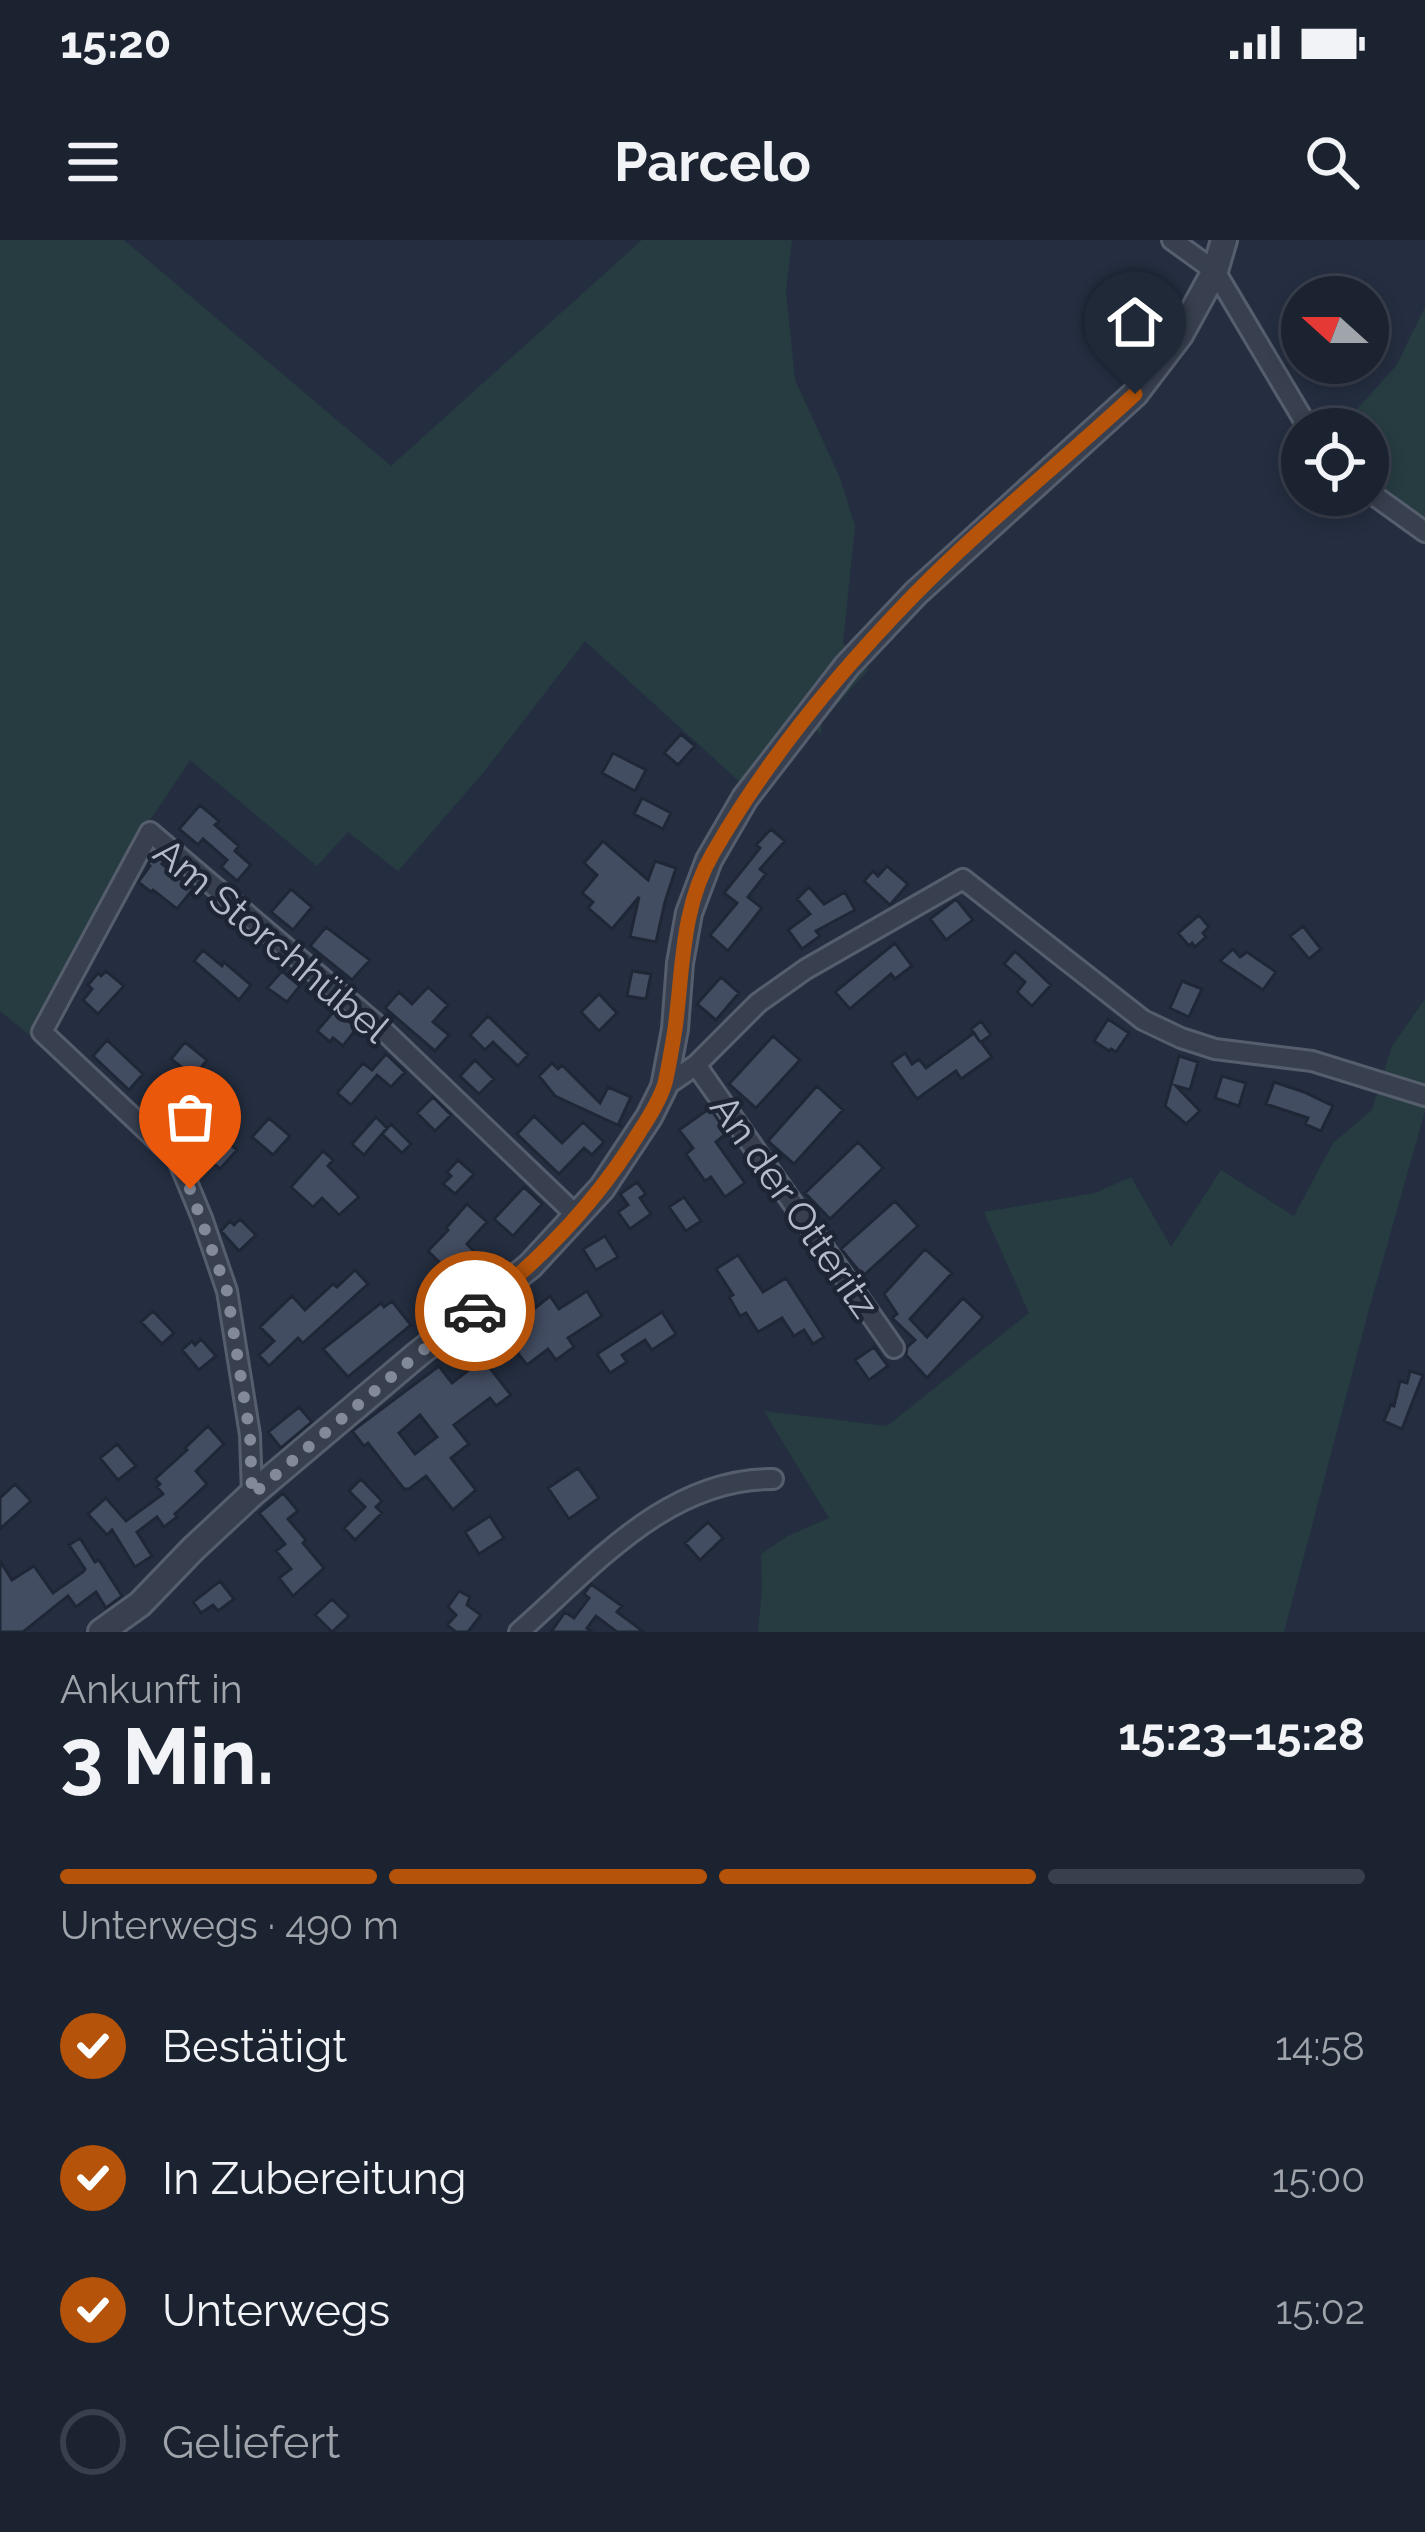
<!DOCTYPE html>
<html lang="de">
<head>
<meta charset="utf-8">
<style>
  :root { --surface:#1b2230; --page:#282f3c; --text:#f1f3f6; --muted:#a0a4ab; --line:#393f4c; --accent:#b45309 }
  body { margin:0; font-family:Raleway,sans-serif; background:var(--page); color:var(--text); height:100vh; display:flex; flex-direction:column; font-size:45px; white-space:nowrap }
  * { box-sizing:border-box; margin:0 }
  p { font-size:39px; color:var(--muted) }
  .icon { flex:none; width:66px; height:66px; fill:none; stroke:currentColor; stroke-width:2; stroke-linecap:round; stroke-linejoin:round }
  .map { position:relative; height:1392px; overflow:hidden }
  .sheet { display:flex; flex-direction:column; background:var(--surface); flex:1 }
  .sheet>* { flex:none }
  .needle { width:78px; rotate:291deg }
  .fabs { position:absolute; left:1281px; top:36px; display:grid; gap:24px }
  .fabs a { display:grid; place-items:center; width:108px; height:108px; border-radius:50%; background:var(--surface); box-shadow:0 6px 18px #0003,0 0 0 3px var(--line); font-size:60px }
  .pin { position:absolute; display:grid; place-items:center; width:102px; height:102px; color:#fff; margin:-123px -51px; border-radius:50% 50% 50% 0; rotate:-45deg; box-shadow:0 0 12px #0007 }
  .pin .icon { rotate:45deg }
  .courier { position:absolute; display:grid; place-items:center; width:120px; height:120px; margin:-60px; border:9px solid #b45309; border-radius:50%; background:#fff; color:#222; box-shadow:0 3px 15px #0007 }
  .headline em { font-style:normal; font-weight:700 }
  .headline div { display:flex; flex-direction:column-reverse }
  .headline { display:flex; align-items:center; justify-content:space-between; height:204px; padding:0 60px }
  h1 { font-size:78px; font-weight:700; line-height:90px }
  .bar { display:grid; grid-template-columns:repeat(4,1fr); gap:18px 12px; align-content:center; height:144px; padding:0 60px }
  .bar i { height:15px; border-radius:9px; background:var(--line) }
  .bar .active { background:var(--accent) }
  .bar p { grid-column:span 4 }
  ol { padding:0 60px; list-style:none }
  li { display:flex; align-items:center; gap:36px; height:132px }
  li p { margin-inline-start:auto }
  li .icon { padding:12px; border-radius:50%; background:var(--accent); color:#fff; stroke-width:4 }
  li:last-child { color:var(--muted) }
  li i { width:66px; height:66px; border:6px solid var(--line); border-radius:50% }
  .status { display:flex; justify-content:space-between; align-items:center; height:84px; padding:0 60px; background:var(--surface); direction:ltr }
  .status svg { height:33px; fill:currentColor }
  header { display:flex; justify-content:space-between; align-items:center; height:156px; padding:0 60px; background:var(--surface); font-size:54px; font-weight:700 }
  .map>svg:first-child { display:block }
  .green { fill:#263c41 }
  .building { fill:#434d62; stroke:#1f2737; stroke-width:3; fill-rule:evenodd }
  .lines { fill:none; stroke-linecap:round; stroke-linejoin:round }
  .minor-casing { stroke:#565e6e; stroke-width:24 }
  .tertiary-casing { stroke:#565e6e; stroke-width:30 }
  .minor { stroke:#384050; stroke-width:18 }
  .tertiary { stroke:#384050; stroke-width:24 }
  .done { stroke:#828a9a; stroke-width:12; stroke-dasharray:0 21.6 }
  .route { stroke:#b45309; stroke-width:15 }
  .labels { text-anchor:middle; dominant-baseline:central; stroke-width:9; stroke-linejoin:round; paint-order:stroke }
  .street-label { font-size:39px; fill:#b5bbcb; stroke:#1d2535 }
</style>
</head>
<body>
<div class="status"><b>15:20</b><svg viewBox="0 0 49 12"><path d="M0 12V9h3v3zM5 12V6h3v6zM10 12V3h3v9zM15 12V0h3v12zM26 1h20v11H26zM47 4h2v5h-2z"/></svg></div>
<header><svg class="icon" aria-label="menu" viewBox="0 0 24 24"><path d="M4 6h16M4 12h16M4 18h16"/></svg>Parcelo<svg class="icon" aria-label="search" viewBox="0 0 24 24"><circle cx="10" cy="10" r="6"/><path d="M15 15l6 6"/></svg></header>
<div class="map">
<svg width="1425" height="1392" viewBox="0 0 1425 1392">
  <rect width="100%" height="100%" fill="#242e40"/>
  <path class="green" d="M0,0H124L391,226L642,0H792L786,52L795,140L840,238L855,286L843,403L869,429L822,481L821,494L795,475L742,544L585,401L483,533L398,631L348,592L317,626L190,520L143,591L32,797L0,771Z
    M1425,67V279L1368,235V189H1339L1396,126Z
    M1425,759V871L1369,1069L1284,1392H758L762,1349L761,1314L788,1296L829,1278L764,1171L887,1186L1029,1073L984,972L1095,953L1131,937L1171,1007L1221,930L1294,976L1333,903L1372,870L1392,806Z"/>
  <path class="building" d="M681,494L695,506L678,525L664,513Z
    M613,513L646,530L635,551L602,533Z
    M642,558L671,573L663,589L634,574Z
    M200,565L219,581L215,585L239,606L235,611L251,625L237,641L221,627L227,620L203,599L198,605L179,589Z
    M771,589L785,601L760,629L766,634L748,657L762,668L728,711L710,695L737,663L724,653L760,608L756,605Z
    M603,601L648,640L655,621L676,628L665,662L656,702L630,697L639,657L612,689L588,668L593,662L582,653L597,635L584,623Z
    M154,613L164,622L162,624L193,649L177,669L153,650L151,652L138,642L150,626L148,624Z
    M887,626L908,644L890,665L864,641L873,631L878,636Z
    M809,647L824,664L845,652L855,670L816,691L820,696L802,709L788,690L810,674L797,659Z
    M291,649L312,667L293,690L271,672Z
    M956,659L973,680L946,700L930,679Z
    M1199,675L1209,687L1203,693L1206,697L1195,707L1192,703L1189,706L1178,693Z
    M1303,686L1321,709L1309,719L1290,696Z
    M326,687L370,720L352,740L310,706Z
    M895,703L912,726L895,739L891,734L850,769L835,752Z
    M1233,709L1240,717L1247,712L1276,732L1263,750L1220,721Z
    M203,710L222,726L224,722L251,745L239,760L194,721Z
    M1015,711L1051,745L1032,766L1017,752L1025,742L1004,724Z
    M106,731L124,746L98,774L83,760L92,749L88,745L98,733L101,736Z
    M282,731L300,746L287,762L267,748Z
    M632,731L651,734L646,759L627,756Z
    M721,737L739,753L716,780L697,764Z
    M1182,741L1202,749L1189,777L1170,768Z
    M428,747L448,765L433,782L449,795L435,811L385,768L399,752L412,764Z
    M599,754L617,773L599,791L581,772Z
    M335,770L357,788L343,806L333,798L330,802L317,791Z
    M488,776L528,815L518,826L493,802L485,810L470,795Z
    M1108,779L1129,793L1116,812L1111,809L1109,811L1094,801Z
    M981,781L991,795L981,802L992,817L961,839L956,831L917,859L891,823L905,813L912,824L919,819L926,828L974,793L980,802L971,789Z
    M773,796L800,820L756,868L729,844Z
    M107,800L143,834L129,850L93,816Z
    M185,802L207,820L194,837L171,819Z
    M386,814L405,832L391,847L377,835L351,865L337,853L363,823L372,830Z
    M1179,816L1198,822L1190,850L1176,846L1200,871L1186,884L1165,866Z
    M475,820L494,839L479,854L460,836Z
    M552,823L558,829L562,825L600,863L608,847L631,857L619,883L622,887L555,856L539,836Z
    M1222,836L1246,843L1239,866L1215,858Z
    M1274,842L1304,852L1333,866L1321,891L1305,884L1308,878L1266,864Z
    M817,846L843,870L794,924L768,901Z
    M433,857L451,875L435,891L417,873Z
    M181,859L200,875L198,877L237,910L220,929L213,923L210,926L199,916L201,913L195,908L198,905L165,876Z
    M710,868L727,893L716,902L745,943L725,957L711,937L705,941L686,914L693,908L679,890Z
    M534,876L562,903L583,882L604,902L592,915L584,908L559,934L517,894Z
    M376,877L387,888L382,894L391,884L411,904L402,913L382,894L364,915L352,904Z
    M269,878L290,896L273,915L252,897Z
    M858,902L883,928L830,979L805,953Z
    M323,911L333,920L328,926L359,957L339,975L322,958L313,967L291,947Z
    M458,920L474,934L455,954L443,944L451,936L447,932Z
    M637,942L646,954L640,958L651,974L630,989L618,972L628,965L620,954Z
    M524,947L542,964L513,996L494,979Z
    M684,957L701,981L686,991L669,967Z
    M895,961L918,986L863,1036L841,1009Z
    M467,964L487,982L467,1004L494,1032L477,1046L457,1025L449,1032L428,1011L448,990L446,988Z
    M240,979L256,995L239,1011L221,991L230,981L234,985Z
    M605,996L618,1017L596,1030L583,1009Z
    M925,1009L952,1033L910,1079L927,1097L963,1058L983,1077L927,1138L906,1115L907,1107L915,1100L892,1078L897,1074L884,1054Z
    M738,1015L763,1052L786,1038L824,1097L813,1104L804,1090L794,1096L782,1078L758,1092L746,1073L740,1076L729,1057L733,1055L716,1029Z
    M355,1030L368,1044L303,1103L298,1098L269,1126L259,1115L274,1101L260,1087L292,1056L305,1070L333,1044L337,1047Z
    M587,1051L602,1076L568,1098L574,1107L556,1120L548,1109L527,1125L509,1102L532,1085L525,1076L550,1056L559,1069Z
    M392,1061L411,1085L348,1137L323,1109L381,1063L384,1067Z
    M153,1071L174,1093L162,1104L141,1082Z
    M662,1072L676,1094L652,1110L645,1100L622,1115L627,1122L610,1133L597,1114Z
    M201,1099L216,1116L199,1130L182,1110L192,1101L195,1105Z
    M874,1107L888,1126L869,1140L855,1120Z
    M483,1119L511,1155L496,1166L490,1158L454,1185L469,1204L451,1218L476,1250L453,1270L426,1236L409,1249H404L368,1203L364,1206L352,1191L439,1126L452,1143ZM420,1175L437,1197L415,1214L399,1193Z
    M1410,1131L1423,1135L1402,1189L1384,1181L1391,1164L1394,1166L1400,1141L1407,1143Z
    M299,1167L312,1182L281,1208L268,1192Z
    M208,1186L224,1204L196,1231L207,1244L175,1274L177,1277L164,1287L157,1277L137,1292L152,1316L135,1327L112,1290L107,1295L88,1274L106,1258L126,1281L163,1254L157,1247L160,1244L155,1239L187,1210L185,1208Z
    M117,1204L136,1226L118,1240L100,1218Z
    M578,1228L599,1258L569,1279L548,1248Z
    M361,1239L382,1261L376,1267L382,1273L355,1300L344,1288L365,1267L349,1251Z
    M15,1244L31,1261L0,1289V1258Z
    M283,1253L298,1271L288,1279L306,1300L303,1303L324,1328L293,1356L279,1338L291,1329L276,1311L285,1304L259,1273Z
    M490,1276L504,1298L479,1314L465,1292Z
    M708,1282L723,1298L700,1320L685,1303Z
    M80,1298L95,1322L99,1320L122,1356L106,1368L96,1352L76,1367L68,1356L23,1392H0V1321L12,1340L34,1326L53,1353L83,1332L85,1329L69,1305Z
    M220,1341L234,1359L218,1371L213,1365L201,1373L193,1362Z
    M591,1344L622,1366L617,1372L644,1392H617L596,1376L587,1388L592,1392H551L565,1372L574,1378L589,1358L584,1354Z
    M459,1351L470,1357L467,1365L481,1375L468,1392H456L447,1385L456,1375L448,1367Z
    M332,1359L349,1376L332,1392L315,1375Z"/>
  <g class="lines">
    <g class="minor-casing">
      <path id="minor" d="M1172,0L1215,31L1309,189
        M1368,251L1425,292
        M696,825L894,1108
        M664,847L696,825L758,763L806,729L963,639L1143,780L1181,798L1215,809L1312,821L1425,856
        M252,1254L250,1195L227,1051L202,978L178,920L42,792L150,592L383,790L577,976
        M519,1392C593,1327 667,1238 773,1239"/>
    </g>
    <g class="tertiary-casing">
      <path id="tertiary" d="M101,1392L140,1364L193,1309L252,1254L418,1114L530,1026L602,948L649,877L664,847L675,789L680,723L689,673L709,620L745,558L847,426L916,353L1135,154L1180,95L1215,31L1224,0"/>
    </g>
    <use href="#minor" class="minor"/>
    <use href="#tertiary" class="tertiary"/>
  </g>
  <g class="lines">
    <path class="done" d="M190,949L227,1051L250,1195L252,1255L418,1114L475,1071"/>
    <path class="route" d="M475,1071C540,1021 597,962 640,891C649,877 660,860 665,843C669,826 672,807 675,789C683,730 681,667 713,613C767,519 837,434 913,356C982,285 1062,222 1135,154"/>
  </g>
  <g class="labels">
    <g class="street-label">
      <text transform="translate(272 700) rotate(40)">Am Storchhübel</text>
      <text transform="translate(795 966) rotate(55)">An der Otteritz</text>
    </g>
  </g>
</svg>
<div class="fabs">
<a><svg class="needle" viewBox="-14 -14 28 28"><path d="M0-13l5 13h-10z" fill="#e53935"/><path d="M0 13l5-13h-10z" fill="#a0a4ab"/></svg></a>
<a><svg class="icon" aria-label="locate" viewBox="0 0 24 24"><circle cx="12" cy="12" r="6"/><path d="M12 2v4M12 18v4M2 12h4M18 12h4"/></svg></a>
</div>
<div class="pin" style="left:190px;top:949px;background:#ea580c"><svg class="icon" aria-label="bag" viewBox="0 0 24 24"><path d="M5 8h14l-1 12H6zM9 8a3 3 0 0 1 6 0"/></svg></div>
<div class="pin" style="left:1135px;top:154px;background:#1f2937"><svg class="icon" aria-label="home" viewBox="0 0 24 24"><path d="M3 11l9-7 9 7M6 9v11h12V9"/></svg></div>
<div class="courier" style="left:475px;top:1071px"><svg class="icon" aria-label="car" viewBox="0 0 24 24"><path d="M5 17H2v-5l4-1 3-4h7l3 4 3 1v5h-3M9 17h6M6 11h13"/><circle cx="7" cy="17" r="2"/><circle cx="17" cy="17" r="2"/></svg></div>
</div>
<section class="sheet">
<div class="headline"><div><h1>3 Min.</h1><p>Ankunft in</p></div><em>15:23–15:28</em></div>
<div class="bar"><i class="active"></i><i class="active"></i><i class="active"></i><i></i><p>Unterwegs · 490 m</p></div>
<ol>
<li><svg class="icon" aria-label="check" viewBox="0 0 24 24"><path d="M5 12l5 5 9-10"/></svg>Bestätigt<p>14:58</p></li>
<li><svg class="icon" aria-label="check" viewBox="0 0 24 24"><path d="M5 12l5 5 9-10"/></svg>In Zubereitung<p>15:00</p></li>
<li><svg class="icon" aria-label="check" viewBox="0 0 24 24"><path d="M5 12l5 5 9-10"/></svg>Unterwegs<p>15:02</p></li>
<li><i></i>Geliefert</li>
</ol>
</section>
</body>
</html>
